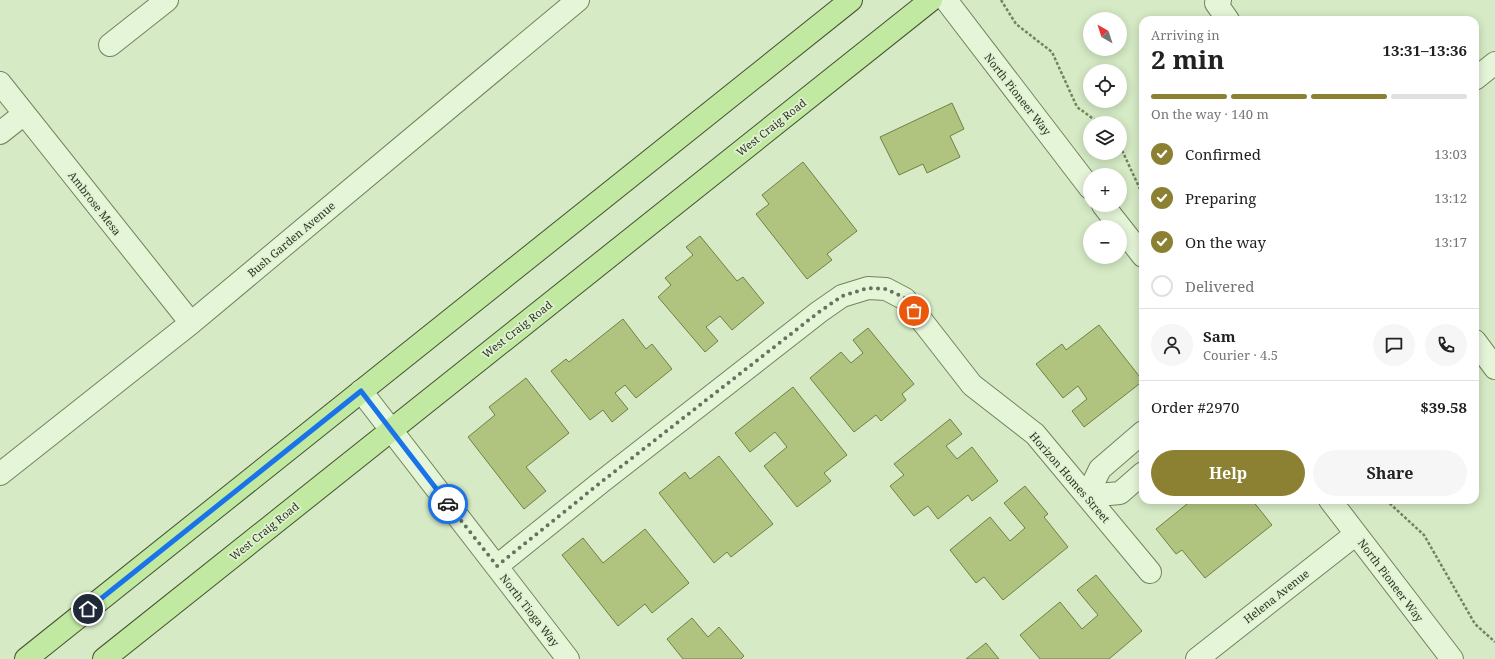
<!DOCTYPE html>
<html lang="en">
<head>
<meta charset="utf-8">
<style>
  :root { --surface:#fff; --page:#f6f6f6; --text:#222; --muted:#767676; --line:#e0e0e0; --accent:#8c8033 }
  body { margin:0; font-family:"Noto Serif",serif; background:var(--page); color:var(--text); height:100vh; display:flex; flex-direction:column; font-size:15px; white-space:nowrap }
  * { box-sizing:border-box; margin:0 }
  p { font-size:13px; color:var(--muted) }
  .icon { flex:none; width:22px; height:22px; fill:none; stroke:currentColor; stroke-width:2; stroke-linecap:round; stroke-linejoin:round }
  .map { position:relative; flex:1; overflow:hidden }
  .drawer { position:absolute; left:1139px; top:16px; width:340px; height:488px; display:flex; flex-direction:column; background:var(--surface); border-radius:12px; box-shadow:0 2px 10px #0003 }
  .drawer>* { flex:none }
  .needle { width:26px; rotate:321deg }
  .controls { position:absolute; left:1083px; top:12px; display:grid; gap:8px }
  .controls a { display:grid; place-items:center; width:44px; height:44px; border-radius:50%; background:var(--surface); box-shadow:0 2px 10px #0003; font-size:20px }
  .pin { position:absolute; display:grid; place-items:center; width:34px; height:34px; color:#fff; margin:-17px; border:2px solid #fff; border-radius:50%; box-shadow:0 1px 4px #0007 }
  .courier { position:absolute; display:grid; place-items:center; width:40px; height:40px; margin:-20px; border:3px solid #1a73e8; border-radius:50%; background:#fff; color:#222; box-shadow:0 1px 5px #0007 }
  .summary em { font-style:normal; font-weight:700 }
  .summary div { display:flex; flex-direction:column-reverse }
  .summary { display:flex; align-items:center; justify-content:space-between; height:68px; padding:0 12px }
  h1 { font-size:26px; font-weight:700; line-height:30px }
  .bar { display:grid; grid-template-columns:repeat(4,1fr); gap:6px 4px; align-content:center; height:48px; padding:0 12px }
  .bar i { height:5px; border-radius:3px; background:var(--line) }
  .bar .current { background:var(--accent) }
  .bar p { grid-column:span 4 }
  .line { display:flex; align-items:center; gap:10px; padding:0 12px; border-top:1px solid var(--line) }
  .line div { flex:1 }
  .round { display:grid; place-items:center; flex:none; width:42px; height:42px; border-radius:21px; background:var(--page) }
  ol { padding:0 12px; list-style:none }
  li { display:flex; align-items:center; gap:12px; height:44px }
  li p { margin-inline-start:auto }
  li .icon { padding:4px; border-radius:50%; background:var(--accent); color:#fff; stroke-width:4 }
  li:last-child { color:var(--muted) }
  li i { width:22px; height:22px; border:2px solid var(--line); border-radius:50% }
  .cta { display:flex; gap:8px; margin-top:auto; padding:8px 12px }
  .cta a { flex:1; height:46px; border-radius:24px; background:var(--accent); color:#fff; font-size:16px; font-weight:700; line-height:46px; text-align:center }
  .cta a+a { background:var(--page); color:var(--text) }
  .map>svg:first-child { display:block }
  .building { fill:#b1c47f; stroke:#708045 }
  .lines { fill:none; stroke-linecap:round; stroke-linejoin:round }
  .minor-casing { stroke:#74835d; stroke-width:24 }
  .major-casing { stroke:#465131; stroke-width:24 }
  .path { stroke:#74835d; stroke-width:2.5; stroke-dasharray:3 2; stroke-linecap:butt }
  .minor { stroke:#e5f5d8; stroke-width:22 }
  .major { stroke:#c1e9a1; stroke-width:22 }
  .done { stroke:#68745a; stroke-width:4; stroke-dasharray:0 7.2 }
  .route { stroke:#1a73e8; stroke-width:5 }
  .labels { text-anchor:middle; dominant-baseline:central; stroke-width:3.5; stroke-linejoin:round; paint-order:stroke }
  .street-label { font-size:11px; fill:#2d3520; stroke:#e1f2d4 }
</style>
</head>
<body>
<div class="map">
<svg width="1495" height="659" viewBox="0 0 1495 659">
  <rect width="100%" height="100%" fill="#d5eac5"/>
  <path class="building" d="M952,103L964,129L950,136L960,157L927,173L923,164L899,175L880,137Z
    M803,162L857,231L827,254L832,260L807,279L756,214L769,204L762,195Z
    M700,236L737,281L743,277L764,303L732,330L720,316L706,327L718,341L705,352L658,297L671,285L665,278L693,255L686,247Z
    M623,319L646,349L652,344L672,369L636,398L625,385L615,393L628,409L612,422L603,410L590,420L551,371L566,359L569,362Z
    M1099,325L1143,381L1084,427L1072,411L1087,399L1078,386L1063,398L1036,364L1062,344L1066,350Z
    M868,328L914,384L902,394L906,400L881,421L876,415L854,432L810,378L841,352L851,363L863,353L853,340Z
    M526,378L569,433L526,467L546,491L524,509L468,437L495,415L489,407Z
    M793,387L847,455L824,473L831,481L797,507L764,466L787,447L775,432L750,452L735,433Z
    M950,419L962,434L946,446L957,459L972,447L998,481L972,501L968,495L938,519L928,506L914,516L890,486L904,475L894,464Z
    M719,456L773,524L731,557L727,552L714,563L659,493L685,472L690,479Z
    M1025,486L1048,514L1044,517L1068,547L1003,600L984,577L976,583L950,550L990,517L1010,541L1025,528L1004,503Z
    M1192,500H1252L1272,525L1205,578L1182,550L1176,554L1156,529Z
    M645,529L689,583L652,613L645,604L618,626L562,555L583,538L603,563Z
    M1096,575L1142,631L1109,659H1040L1020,635L1060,602L1082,629L1098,615L1077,590Z
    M692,618L708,637L719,627L744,656L741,659H683L667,639Z
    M986,643L999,659H966Z"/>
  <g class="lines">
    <g class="minor-casing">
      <path id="minor" d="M946,0L1090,188
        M1220,0L1216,3L1228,20
        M110,45L167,0
        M1475,79L1495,63
        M0,83L191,323
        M0,133L24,114
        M1103,205L1143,256
        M1475,341L1495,368
        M361,391L568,659
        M1143,432L1100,469L1087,496L1120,493L1143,473
        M0,474L191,323L578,0
        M1330,500L1452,659
        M497,566L600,483L819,312L842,296L868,288L886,289L905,299L972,385L1035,434L1150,572
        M1197,659L1356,534"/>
    </g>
    <g class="major-casing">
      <path id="major" d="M26,659L851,0
        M104,659L931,0"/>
    </g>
    <path class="path" d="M1001,0L1016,24L1052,52L1077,107L1099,123
      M1120,146L1140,189L1143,191
      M1386,500L1424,535L1475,624L1495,642"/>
    <use href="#minor" class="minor"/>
    <use href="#major" class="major"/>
  </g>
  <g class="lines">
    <path class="done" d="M448,504L497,566L600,483L819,312L842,296L868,288L886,289L905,298L914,311"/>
    <path class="route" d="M88,609L361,391L448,504"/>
  </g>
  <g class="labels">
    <g class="street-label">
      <text transform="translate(1018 94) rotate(52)">North Pioneer Way</text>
      <text transform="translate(771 127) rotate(-38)">West Craig Road</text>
      <text transform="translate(95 203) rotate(52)">Ambrose Mesa</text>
      <text transform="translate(291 239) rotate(-40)">Bush Garden Avenue</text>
      <text transform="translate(517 329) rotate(-38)">West Craig Road</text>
      <text transform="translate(1070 477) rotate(49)">Horizon Homes Street</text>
      <text transform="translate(264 531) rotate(-39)">West Craig Road</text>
      <text transform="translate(1391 580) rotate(53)">North Pioneer Way</text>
      <text transform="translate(1276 596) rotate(-38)">Helena Avenue</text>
      <text transform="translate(530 610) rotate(52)">North Tioga Way</text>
    </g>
  </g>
</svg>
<div class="controls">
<a><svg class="needle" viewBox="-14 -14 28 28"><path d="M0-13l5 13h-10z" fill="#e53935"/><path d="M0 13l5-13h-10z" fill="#767676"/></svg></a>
<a><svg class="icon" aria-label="locate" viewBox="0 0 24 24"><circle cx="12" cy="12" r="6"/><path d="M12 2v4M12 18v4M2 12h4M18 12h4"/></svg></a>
<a><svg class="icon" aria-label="layers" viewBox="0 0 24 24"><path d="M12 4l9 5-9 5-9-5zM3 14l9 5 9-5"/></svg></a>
<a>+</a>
<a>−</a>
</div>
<div class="pin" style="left:914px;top:311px;background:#ea580c"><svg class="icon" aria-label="bag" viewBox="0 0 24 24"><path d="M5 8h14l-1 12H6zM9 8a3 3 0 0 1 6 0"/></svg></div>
<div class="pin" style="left:88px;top:609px;background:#1f2937"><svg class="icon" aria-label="home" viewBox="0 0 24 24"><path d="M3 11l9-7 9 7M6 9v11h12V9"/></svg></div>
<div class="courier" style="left:448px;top:504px"><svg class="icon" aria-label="car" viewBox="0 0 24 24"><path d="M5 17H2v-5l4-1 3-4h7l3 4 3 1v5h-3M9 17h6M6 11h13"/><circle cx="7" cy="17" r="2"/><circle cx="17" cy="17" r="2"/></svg></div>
<section class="drawer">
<div class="summary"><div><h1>2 min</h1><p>Arriving in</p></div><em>13:31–13:36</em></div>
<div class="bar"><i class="current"></i><i class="current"></i><i class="current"></i><i></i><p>On the way · 140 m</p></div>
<ol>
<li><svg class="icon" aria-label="check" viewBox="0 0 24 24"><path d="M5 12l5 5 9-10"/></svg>Confirmed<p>13:03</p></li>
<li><svg class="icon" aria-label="check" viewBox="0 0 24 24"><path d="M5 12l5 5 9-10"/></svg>Preparing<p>13:12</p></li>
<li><svg class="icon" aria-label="check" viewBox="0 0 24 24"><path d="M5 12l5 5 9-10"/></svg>On the way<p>13:17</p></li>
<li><i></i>Delivered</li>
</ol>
<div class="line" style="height:72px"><a class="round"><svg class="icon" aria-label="person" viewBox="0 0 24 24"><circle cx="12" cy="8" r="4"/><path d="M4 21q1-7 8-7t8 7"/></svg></a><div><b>Sam</b><p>Courier · 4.5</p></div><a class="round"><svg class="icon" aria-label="chat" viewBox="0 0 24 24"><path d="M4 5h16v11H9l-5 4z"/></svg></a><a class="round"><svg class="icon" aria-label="phone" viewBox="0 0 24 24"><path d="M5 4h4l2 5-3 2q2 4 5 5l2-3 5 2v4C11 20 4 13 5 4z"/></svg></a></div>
<div class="line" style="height:52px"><div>Order #2970</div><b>$39.58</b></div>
<div class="cta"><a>Help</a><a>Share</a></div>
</section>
</div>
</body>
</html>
